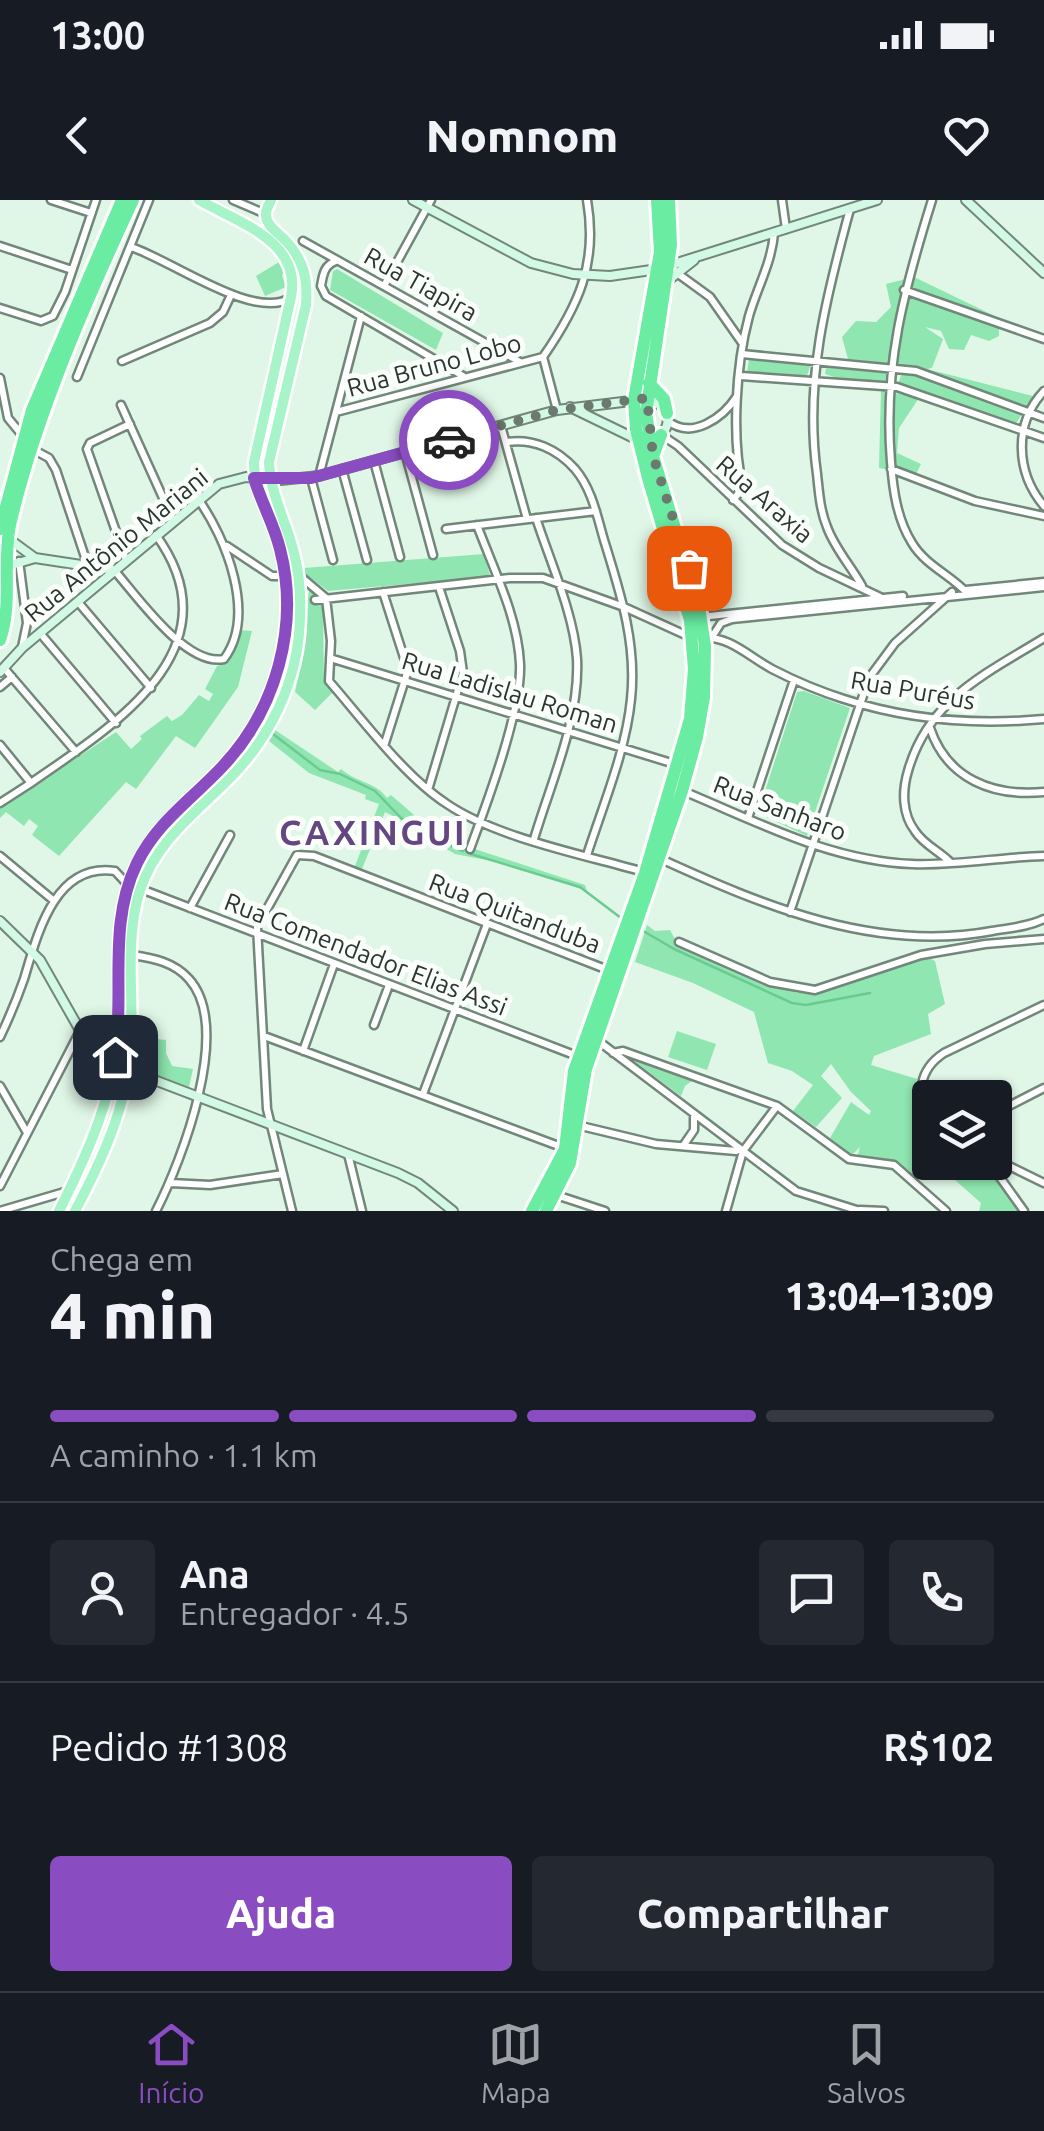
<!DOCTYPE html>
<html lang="pt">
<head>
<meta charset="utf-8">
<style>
  :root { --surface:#171b24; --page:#242831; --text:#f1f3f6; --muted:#9ea1a6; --line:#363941; --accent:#8a4cc1 }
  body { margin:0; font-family:Ubuntu,sans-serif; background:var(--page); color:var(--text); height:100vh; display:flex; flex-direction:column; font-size:38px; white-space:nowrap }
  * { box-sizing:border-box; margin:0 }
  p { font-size:32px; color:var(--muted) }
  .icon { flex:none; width:55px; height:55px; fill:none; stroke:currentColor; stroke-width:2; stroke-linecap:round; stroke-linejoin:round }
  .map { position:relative; height:1011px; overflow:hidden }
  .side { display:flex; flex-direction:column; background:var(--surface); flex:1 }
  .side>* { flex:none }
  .tools { position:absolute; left:912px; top:880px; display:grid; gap:20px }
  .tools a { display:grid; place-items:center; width:100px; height:100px; border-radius:10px; background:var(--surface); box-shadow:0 2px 8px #0004; font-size:50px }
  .pin { position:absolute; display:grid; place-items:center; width:85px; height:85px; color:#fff; margin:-42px; border-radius:20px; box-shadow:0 5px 15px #0006 }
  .courier { position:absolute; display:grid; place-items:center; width:100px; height:100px; margin:-50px; border:8px solid #8a4cc1; border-radius:50%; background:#fff; color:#222; box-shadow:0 2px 12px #0007 }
  .head em { font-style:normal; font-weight:800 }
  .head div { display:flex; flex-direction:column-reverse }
  .head { display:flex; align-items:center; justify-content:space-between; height:170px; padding:0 50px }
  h1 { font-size:65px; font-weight:800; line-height:75px }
  .bar { display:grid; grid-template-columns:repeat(4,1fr); gap:15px 10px; align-content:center; height:120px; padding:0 50px }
  .bar i { height:12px; border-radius:8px; background:var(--line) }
  .bar .current { background:var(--accent) }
  .bar p { grid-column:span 4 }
  .line { display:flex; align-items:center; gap:25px; padding:0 50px; border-top:2px solid var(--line) }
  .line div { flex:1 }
  .round { display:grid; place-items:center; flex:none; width:105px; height:105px; border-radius:10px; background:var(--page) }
  .primary-button { display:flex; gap:20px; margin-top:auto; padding:20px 50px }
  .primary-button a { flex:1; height:115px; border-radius:10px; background:var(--accent); color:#fff; font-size:40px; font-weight:800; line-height:115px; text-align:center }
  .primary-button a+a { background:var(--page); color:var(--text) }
  .status { display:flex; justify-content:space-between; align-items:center; height:70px; padding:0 50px; background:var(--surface); direction:ltr }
  .status svg { height:28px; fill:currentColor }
  header { display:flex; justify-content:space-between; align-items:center; height:130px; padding:0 50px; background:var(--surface); font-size:45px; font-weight:800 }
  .menu { display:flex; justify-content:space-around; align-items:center; height:140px; border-top:2px solid var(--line); background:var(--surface); font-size:28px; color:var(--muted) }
  .menu a { display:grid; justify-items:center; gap:5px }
  .menu .current { color:var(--accent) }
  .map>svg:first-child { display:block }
  .green { fill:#8fe6b0 }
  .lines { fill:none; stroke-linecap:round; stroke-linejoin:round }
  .stream { stroke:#6aca91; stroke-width:2.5 }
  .street-casing { stroke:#728779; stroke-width:11 }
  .secondary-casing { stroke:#728779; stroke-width:12 }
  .primary-casing { stroke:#fff; stroke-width:15 }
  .highway-casing { stroke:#fff; stroke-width:18 }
  .street { stroke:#fff; stroke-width:6 }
  .secondary { stroke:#d2f9e3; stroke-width:8 }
  .primary { stroke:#a6f4c7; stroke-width:10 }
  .highway { stroke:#6aeca2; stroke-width:12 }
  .done { stroke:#6b796f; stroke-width:10; stroke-dasharray:0 18 }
  .route { stroke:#8a4cc1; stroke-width:12 }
  .labels { text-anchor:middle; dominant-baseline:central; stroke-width:10; stroke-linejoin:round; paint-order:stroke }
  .street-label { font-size:25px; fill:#2c352f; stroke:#fafffc }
  .district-label { font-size:35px; font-weight:bold; letter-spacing:2.5px; fill:#644682; stroke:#fafffc }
</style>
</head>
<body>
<div class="status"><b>13:00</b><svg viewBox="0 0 49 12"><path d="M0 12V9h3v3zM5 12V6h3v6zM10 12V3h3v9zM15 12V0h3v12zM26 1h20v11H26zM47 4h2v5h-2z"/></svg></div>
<header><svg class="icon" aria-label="back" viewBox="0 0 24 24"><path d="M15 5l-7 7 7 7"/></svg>Nomnom<svg class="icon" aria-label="heart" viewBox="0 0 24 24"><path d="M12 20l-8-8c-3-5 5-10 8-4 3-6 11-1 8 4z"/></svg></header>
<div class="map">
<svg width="1044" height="1011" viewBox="0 0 1044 1011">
  <rect width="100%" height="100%" fill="#e0f7e7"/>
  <path class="green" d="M279,62L285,73L282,75L286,87L265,96L256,76Z
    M337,69L443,133L436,150L330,90L333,71Z
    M914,77L999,118V136L989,141L971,135L964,150L949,149L941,131L925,127L943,139L932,168L927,169L1033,196L1014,227L898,184L905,165L848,159L842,137L856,121L876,122L891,107L886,84Z
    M749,159L811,163L807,176L747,173Z
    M827,163L887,169L885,182H849L825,174Z
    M881,190L919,198L899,228L897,253L921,264L916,274L879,268Z
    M484,354L490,375L486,377L328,391L304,373V368Z
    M309,388L319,397L323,408L324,481L333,492L315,510L295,492L303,454Z
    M240,430L252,431L238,487L195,548L176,536L136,589L126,582L59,656L32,635L38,626L29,619L24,626L6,612L0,618V604L11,601L116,532L131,549L142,539L140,536L167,516L172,521L182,515L199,495L209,501L213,494L205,489L217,466L229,462Z
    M804,491L850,508L807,636L758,613L797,492Z
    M275,530L338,572L341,569C357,583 376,582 387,598L391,595L428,627L425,633L437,641L441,638L585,685L587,691L497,662L455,654L417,631L406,629L408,624L385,612L362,669L355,666L379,604L365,599L366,595L309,573L269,541Z
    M647,725L655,731L670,730L677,743L797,793L844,786L915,758L927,757L935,761L945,804L928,814L931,834L874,856L871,865L917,879C914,901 920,909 928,928C932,937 930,952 930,962L984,963L1021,1011H979L981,1003L938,965L933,970L924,962L912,976L889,959L857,958L860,947L852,955L830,938L851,902L869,915L871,911L851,892L831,864L821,876L842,898L816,927L793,911L813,885L792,871L768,863L754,812L693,783L635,762Z
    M677,831L716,844L707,870L668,857Z
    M137,837L166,840V853L172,866L193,869L189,887L135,869Z
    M626,855L693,880L685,886L681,896Z"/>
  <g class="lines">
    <path class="stream" d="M273,534L320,570L340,574L375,591L401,618L423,634L463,651
      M471,654L580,687L621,718
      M645,732L674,749L792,803L806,805L870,793"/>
    <g class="street-casing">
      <path id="street" d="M51,0L91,13
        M233,0L266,14
        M782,0L786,29
        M932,0C904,90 883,167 891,262C893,290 897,319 912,343C926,366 951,375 968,394
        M850,9C826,97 804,182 817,274C819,292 820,310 827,327C835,349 851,366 862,386
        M303,41L520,162
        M0,46L72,70
        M131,47C171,60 254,121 290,98
        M336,61C324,65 323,75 321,86L326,96L463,176
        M677,73L710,97L743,144
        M384,86L431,0
        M904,90L1044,139
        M0,108L41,121L53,116L65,92L96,0
        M742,154L916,171L1044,218
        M122,161L210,123L223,112L231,95
        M741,176L897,187L1044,238
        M77,177L149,0
        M0,178L8,218L22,235
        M1044,191C1013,224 1016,273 1044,306
        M121,205L173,320
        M557,210L543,157C579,105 598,63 587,0
        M336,212L543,157
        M668,221C692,240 723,218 737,196
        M501,226L527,319
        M663,236L678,246L782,345L819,368L880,397
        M507,242C533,238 557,249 575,269C592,289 597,316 604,340C620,392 637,443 631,499C626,551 603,605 587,655
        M34,250L49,258L56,270L88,366
        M405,252L433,355
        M374,261L400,357
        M342,269L367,360
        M891,269L975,301L1044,316
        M319,276L361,116
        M311,278L333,360
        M733,300L743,288C731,239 736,164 749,116C757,88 772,62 774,33
        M446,329L596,311
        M227,346L272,376H285
        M126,360L87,249L90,243L130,224
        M19,361L27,423L22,447
        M114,370C137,396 186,467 224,459C257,415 226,338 198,299
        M300,376L326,398L331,441L329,481C363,520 404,576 447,604C497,638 585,655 644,672
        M966,390L1044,382
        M383,392L408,470L385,543
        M315,400L510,378H543L624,407L690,437
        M78,402L151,488
        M709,416L903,396
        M40,433L116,523
        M712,437L721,423L732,419L1044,387
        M703,438C728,435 751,458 772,469C795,481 819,491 844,499C908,520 978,525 1044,519
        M330,458L678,565
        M4,468L76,552
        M0,487L12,477
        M930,528C947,579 993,597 1044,592
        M0,545L31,583C111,527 239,450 156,335
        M428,590L463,473L460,451L439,387
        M683,591C758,622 830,661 912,664C956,666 1000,657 1044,656
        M0,603L31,583
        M748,618L794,480
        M534,639C551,582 580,519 577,459C574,414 550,361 536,318
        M470,649C487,603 522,510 520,464C518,417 493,368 477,325
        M0,656L53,700
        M661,659C764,706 876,753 992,731C1009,728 1028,727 1044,719
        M950,662C939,651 923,644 915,631C902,614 902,591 908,571C928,500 985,474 1044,438
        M141,689L577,856
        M190,708L230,635
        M790,712L869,478L895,443L952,392
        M679,742L770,782L815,790L921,755L985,744L1044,739
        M132,755C153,758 174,762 189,779C233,828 182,960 156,1011
        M374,825L389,785
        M264,836L564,948
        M0,837C9,818 17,799 24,779C37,736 54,662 115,671L128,685
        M597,840L796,991L860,1011
        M303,851L334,764
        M613,853L623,851L777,906L849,959L894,965L946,1011
        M0,886L26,931
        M423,894L487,724
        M995,913L1044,888
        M930,922C916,896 918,870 944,853L1044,805
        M574,927L581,926L656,944L736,951L740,949
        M683,946L694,930V914
        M348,954L362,1011
        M995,959L1044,983
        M989,962L1024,1011
        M171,983L210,985L283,974
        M0,986L81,829
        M556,995L605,1011
        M860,1010L884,1011
        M0,1011L68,991
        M292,1011L267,909L257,727L297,655L314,656L608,770
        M726,1011L743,951L777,906"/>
    </g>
    <g class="secondary-casing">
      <path id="secondary" d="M413,0L531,63L573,74L610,76L658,69L877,0
        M966,0L1044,73
        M666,82L694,60
        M570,207L638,240
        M9,339L35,358L114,370
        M8,366L35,358
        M0,472L22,448L219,284L246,277L281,280L319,276L557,210L647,199C665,203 675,220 661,235
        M0,721L40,760L90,848L107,862L398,973L418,983L453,1011"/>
    </g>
    <g class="primary-casing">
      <path id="primary" d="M59,1011C89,951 115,893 119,825C121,779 114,735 127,690C143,634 186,606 223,566C258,529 280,482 285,431C288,404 287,375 280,348C273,319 254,293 254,262L291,97C302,41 239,23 199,0
        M75,1011C102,960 127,906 131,848C134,795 124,740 140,690C156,643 190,617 224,584C269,541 299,481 300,417C301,394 299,371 293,349C285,320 270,292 269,262L306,105C308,80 304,61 287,42C280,34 267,27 266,16C265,10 269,5 271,0"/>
    </g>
    <g class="highway-casing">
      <path id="highway" d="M649,183L664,199L667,213
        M653,256L661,235
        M0,329L32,210L122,0
        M0,440C13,402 2,364 10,325C35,217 86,101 133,0
        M532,1011L565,949L574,871L645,673L690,519L694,469L690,420L648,278L636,229L634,200L660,52L657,0
        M546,1011L570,963L586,869L682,591L697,537L704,497L705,446L699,407L653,256L646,213L671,45L669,0"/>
    </g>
    <use href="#street" class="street"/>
    <use href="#secondary" class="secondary"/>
    <use href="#primary" class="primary"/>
    <use href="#highway" class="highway"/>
  </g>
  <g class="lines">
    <path class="done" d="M449,240L557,210L647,198L653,256L689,368"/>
    <path class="route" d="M115,857C125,792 107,725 137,663C157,622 192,599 222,567C276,510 300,426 280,349C274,324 261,302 254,278H311L449,240"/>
  </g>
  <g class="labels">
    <g class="street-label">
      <text transform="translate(421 84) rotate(29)">Rua Tiapira</text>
      <text transform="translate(434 165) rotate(-15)">Rua Bruno Lobo</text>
      <text transform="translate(765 299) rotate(41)">Rua Araxia</text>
      <text transform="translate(116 345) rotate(-39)">Rua Antônio Mariani</text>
      <text transform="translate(913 490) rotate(10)">Rua Puréus</text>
      <text transform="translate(510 492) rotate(17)">Rua Ladislau Roman</text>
      <text transform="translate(780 608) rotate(21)">Rua Sanharo</text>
      <text transform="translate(515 713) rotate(21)">Rua Quitanduba</text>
      <text transform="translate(366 754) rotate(21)">Rua Comendador Elias Assi</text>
    </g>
    <g class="district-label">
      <text x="373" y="632">CAXINGUI</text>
    </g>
  </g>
</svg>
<div class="tools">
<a><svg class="icon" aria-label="layers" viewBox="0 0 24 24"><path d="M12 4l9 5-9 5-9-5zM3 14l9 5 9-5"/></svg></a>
</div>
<div class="pin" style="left:689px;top:368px;background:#ea580c"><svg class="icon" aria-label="bag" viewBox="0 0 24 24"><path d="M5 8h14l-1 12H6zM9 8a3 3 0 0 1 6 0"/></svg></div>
<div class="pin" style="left:115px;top:857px;background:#1f2937"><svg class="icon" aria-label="home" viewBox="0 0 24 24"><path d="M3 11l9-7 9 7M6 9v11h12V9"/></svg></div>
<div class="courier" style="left:449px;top:240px"><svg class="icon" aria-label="car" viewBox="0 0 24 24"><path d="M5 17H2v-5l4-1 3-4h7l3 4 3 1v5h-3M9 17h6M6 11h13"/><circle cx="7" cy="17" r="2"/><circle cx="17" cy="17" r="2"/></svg></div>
</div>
<section class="side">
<div class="head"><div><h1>4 min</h1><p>Chega em</p></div><em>13:04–13:09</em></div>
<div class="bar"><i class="current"></i><i class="current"></i><i class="current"></i><i></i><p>A caminho · 1.1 km</p></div>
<div class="line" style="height:180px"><a class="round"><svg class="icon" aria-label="person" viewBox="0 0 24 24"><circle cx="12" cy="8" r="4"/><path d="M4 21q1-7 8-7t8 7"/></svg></a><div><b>Ana</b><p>Entregador · 4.5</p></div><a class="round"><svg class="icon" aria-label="chat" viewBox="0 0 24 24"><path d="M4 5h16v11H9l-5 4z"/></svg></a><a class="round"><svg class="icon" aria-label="phone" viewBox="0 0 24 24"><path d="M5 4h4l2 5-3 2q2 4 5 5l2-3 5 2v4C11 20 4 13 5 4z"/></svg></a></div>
<div class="line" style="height:130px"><div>Pedido #1308</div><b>R$102</b></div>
<div class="primary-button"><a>Ajuda</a><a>Compartilhar</a></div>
</section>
<nav class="menu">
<a class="current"><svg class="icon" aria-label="home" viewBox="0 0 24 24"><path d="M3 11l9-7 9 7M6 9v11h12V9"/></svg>Início</a>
<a><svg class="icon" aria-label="map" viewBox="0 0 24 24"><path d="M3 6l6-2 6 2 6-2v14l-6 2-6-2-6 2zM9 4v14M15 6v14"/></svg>Mapa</a>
<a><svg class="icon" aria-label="saved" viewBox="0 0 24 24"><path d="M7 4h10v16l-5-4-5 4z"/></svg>Salvos</a>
</nav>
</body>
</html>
